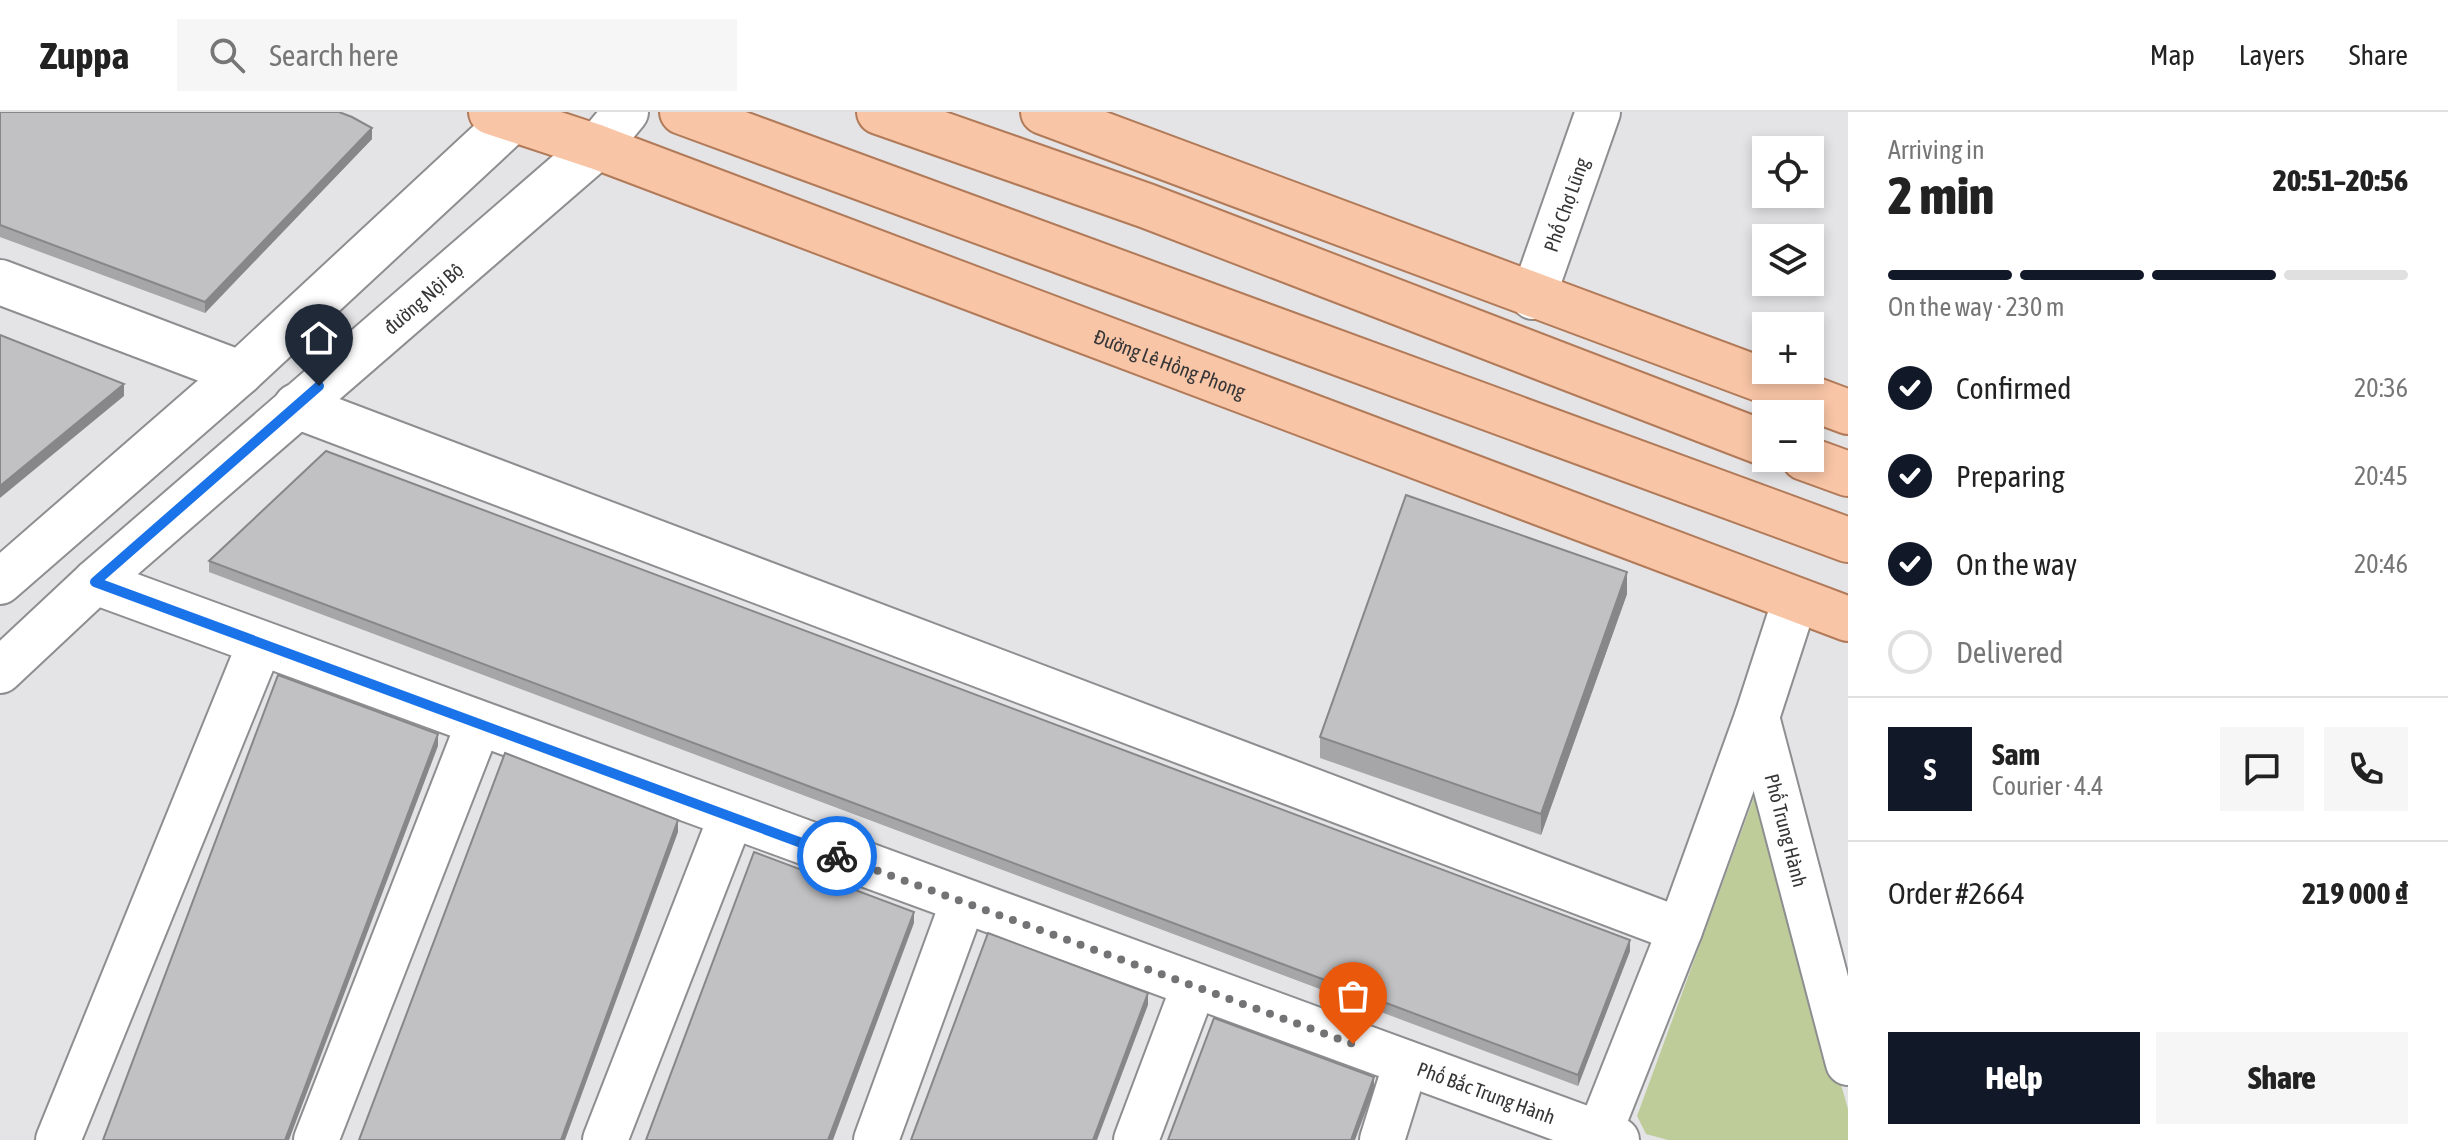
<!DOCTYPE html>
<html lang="en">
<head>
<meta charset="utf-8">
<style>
  :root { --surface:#fff; --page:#f6f6f6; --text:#222; --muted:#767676; --line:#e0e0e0; --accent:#111827 }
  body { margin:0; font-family:"Asap Condensed",sans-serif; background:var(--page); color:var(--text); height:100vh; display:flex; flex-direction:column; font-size:30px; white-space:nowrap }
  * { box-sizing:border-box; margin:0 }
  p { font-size:26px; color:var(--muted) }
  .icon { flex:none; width:44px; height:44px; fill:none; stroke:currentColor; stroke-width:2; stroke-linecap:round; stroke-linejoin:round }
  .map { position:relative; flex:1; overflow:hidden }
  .details { display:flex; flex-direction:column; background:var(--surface); width:600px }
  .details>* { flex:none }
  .buttons { position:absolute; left:1752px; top:24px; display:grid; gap:16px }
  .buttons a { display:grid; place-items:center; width:72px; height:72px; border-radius:0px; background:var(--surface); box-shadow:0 4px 12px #0003; font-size:40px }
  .pin { position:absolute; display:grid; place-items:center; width:68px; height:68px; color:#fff; margin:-82px -34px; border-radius:50% 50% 50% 0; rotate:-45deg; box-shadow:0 0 8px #0007 }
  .pin .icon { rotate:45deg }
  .courier { position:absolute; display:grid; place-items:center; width:80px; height:80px; margin:-40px; border:6px solid #1a73e8; border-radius:50%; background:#fff; color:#222; box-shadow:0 2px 10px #0007 }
  .head em { font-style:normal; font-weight:800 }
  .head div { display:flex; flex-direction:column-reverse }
  .head { display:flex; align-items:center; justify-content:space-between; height:136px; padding:0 40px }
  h1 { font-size:52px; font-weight:800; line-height:60px }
  .bar { display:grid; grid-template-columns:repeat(4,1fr); gap:12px 8px; align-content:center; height:96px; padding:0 40px }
  .bar i { height:10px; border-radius:6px; background:var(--line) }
  .bar .active { background:var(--accent) }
  .bar p { grid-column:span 4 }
  .line { display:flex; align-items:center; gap:20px; padding:0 40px; border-top:2px solid var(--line) }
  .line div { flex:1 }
  .round { display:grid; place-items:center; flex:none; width:84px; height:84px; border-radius:0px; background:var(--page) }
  ol { padding:0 40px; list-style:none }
  li { display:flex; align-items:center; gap:24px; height:88px }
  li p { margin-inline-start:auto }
  li .icon { padding:8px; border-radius:50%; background:var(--accent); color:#fff; stroke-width:4 }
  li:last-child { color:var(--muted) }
  li i { width:44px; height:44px; border:4px solid var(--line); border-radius:50% }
  .cta { display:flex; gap:16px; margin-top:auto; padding:16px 40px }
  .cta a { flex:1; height:92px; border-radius:0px; background:var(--accent); color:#fff; font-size:32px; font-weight:800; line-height:92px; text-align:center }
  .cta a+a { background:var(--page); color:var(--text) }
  header { display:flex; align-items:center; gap:48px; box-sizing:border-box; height:112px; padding:0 40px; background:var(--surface); border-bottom:2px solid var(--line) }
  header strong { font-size:38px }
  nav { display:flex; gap:44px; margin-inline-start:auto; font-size:28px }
  .search { width:560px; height:72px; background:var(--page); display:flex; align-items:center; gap:20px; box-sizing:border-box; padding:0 28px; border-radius:0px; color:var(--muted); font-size:30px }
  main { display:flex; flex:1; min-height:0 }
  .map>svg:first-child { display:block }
  .green { fill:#becc99 }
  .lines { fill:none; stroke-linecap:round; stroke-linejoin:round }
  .minor-casing { stroke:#8d8e90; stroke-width:48 }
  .major-casing { stroke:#b17a58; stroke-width:48 }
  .minor { stroke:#fff; stroke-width:44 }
  .major { stroke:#f8c5a6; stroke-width:44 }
  .wall { fill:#a6a5a7 }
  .shaded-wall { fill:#878688 }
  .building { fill:#c1c0c2; stroke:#878688; stroke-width:2 }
  .done { stroke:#737375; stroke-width:8; stroke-dasharray:0 14.4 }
  .route { stroke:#1a73e8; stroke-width:10 }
  .labels { text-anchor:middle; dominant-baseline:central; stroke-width:7; stroke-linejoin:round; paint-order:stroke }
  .street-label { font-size:20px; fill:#363638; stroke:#fff }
</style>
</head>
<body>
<header>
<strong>Zuppa</strong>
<div class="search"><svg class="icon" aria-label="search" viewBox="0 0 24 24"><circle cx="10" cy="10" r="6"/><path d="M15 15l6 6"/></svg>Search here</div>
<nav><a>Map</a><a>Layers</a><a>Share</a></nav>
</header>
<main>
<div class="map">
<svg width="1848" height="1028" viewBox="0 0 1848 1028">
  <rect width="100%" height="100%" fill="#e4e4e7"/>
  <path class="green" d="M1757,677L1848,997V1028H1668L1646,1022L1637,1004Z"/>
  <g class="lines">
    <g class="minor-casing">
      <g id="minor">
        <path d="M0,170L240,261"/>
        <path id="s1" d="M1533,185L1598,0"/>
        <path d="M296,294L1680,818"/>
        <path d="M0,470L240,261L521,0"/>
        <path id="s2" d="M95,470L1617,1028"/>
        <path id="s3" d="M1795,488L1757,605L1848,951"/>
        <path id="s4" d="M0,559L95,470L597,35L626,0"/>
        <path d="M1599,1022L1680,818L1757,605"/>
        <path d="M58,1028L259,534"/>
        <path d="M316,1028L478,613"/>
        <path d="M605,1028L731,705"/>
        <path d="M876,1028L963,790"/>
        <path d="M1136,1028L1194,874"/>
        <path d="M1382,1028L1406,951"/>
      </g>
    </g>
    <g class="major-casing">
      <g id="major">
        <path id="s5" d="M491,0L597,35L1848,507"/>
        <path d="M682,0L1848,428"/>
        <path d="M879,0L1147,94L1766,332"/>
        <path d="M1043,0L1848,300"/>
        <path d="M1804,346L1848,362"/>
      </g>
    </g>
    <use href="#minor" class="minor"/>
    <use href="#major" class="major"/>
  </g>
  <path class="wall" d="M0,0L372,27L205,201L0,125Z
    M209,449L1630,839L1578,974L209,460Z
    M1627,482L1541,723L1320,646V625Z"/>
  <path class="shaded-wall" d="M372,16V27L205,201V190Z
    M124,272V284L0,386V374Z
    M1627,460V482L1541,723V702Z
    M438,622V634L289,1028H285Z
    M678,708V720L565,1028H561Z
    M914,800V811L833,1028H828Z
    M1630,828V839L1578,974V963Z
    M1148,881V893L1097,1028H1093Z
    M1374,965V977L1355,1028H1351Z"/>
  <path class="building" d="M0,0H339L352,5L372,16L205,190L0,113Z
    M0,223L124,272L0,374Z
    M326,339L1630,828L1578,963L209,449Z
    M1406,383L1627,460L1541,702L1320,625Z
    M278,563L438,622L285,1028H103Z
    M505,641L678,708L561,1028H359Z
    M754,740L914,800L828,1028H646Z
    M988,821L1148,881L1093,1028H911Z
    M1214,906L1374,965L1351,1028H1168Z"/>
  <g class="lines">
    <path class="done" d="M837,744L1353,932"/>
    <path class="route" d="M319,274L95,470L837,744"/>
  </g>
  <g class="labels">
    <g class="street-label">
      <text stroke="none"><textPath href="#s1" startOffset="98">Phố Chợ Lũng</textPath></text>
      <text stroke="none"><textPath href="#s4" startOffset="564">đường Nội Bộ</textPath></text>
      <text stroke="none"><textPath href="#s5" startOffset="724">Đường Lê Hồng Phong</textPath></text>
      <text stroke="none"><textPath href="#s3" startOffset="240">Phố Trung Hành</textPath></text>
      <text stroke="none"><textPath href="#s2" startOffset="1482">Phố Bắc Trung Hành</textPath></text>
    </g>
  </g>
</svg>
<div class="buttons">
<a><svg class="icon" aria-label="locate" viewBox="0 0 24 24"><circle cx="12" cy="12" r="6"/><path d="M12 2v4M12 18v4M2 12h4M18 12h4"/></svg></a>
<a><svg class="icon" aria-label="layers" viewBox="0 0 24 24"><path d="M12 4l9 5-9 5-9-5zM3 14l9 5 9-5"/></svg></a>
<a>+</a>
<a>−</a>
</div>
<div class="pin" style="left:1353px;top:932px;background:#ea580c"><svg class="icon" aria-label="bag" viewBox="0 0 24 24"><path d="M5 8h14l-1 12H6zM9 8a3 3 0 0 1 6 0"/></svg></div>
<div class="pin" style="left:319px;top:274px;background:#1f2937"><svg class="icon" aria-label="home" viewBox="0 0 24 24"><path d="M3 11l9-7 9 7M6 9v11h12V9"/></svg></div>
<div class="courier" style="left:837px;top:744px"><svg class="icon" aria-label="bike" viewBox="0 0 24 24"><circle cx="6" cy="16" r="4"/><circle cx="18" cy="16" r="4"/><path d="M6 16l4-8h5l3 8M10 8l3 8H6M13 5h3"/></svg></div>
</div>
<section class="details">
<div class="head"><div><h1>2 min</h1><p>Arriving in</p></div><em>20:51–20:56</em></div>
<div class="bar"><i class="active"></i><i class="active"></i><i class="active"></i><i></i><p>On the way · 230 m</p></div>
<ol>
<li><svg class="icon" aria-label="check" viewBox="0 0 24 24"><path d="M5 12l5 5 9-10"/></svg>Confirmed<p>20:36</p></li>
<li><svg class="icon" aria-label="check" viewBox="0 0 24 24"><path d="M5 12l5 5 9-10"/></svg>Preparing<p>20:45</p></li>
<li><svg class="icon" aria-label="check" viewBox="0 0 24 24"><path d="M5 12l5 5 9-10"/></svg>On the way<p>20:46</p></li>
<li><i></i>Delivered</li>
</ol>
<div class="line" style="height:144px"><b class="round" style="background:var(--accent);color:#fff">S</b><div><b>Sam</b><p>Courier · 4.4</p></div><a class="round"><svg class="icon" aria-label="chat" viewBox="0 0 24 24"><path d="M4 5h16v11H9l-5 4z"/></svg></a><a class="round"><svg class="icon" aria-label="phone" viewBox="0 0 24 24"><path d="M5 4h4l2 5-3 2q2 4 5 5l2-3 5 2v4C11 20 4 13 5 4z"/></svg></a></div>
<div class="line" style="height:104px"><div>Order #2664</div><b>219 000 ₫</b></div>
<div class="cta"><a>Help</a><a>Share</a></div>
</section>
</main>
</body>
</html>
